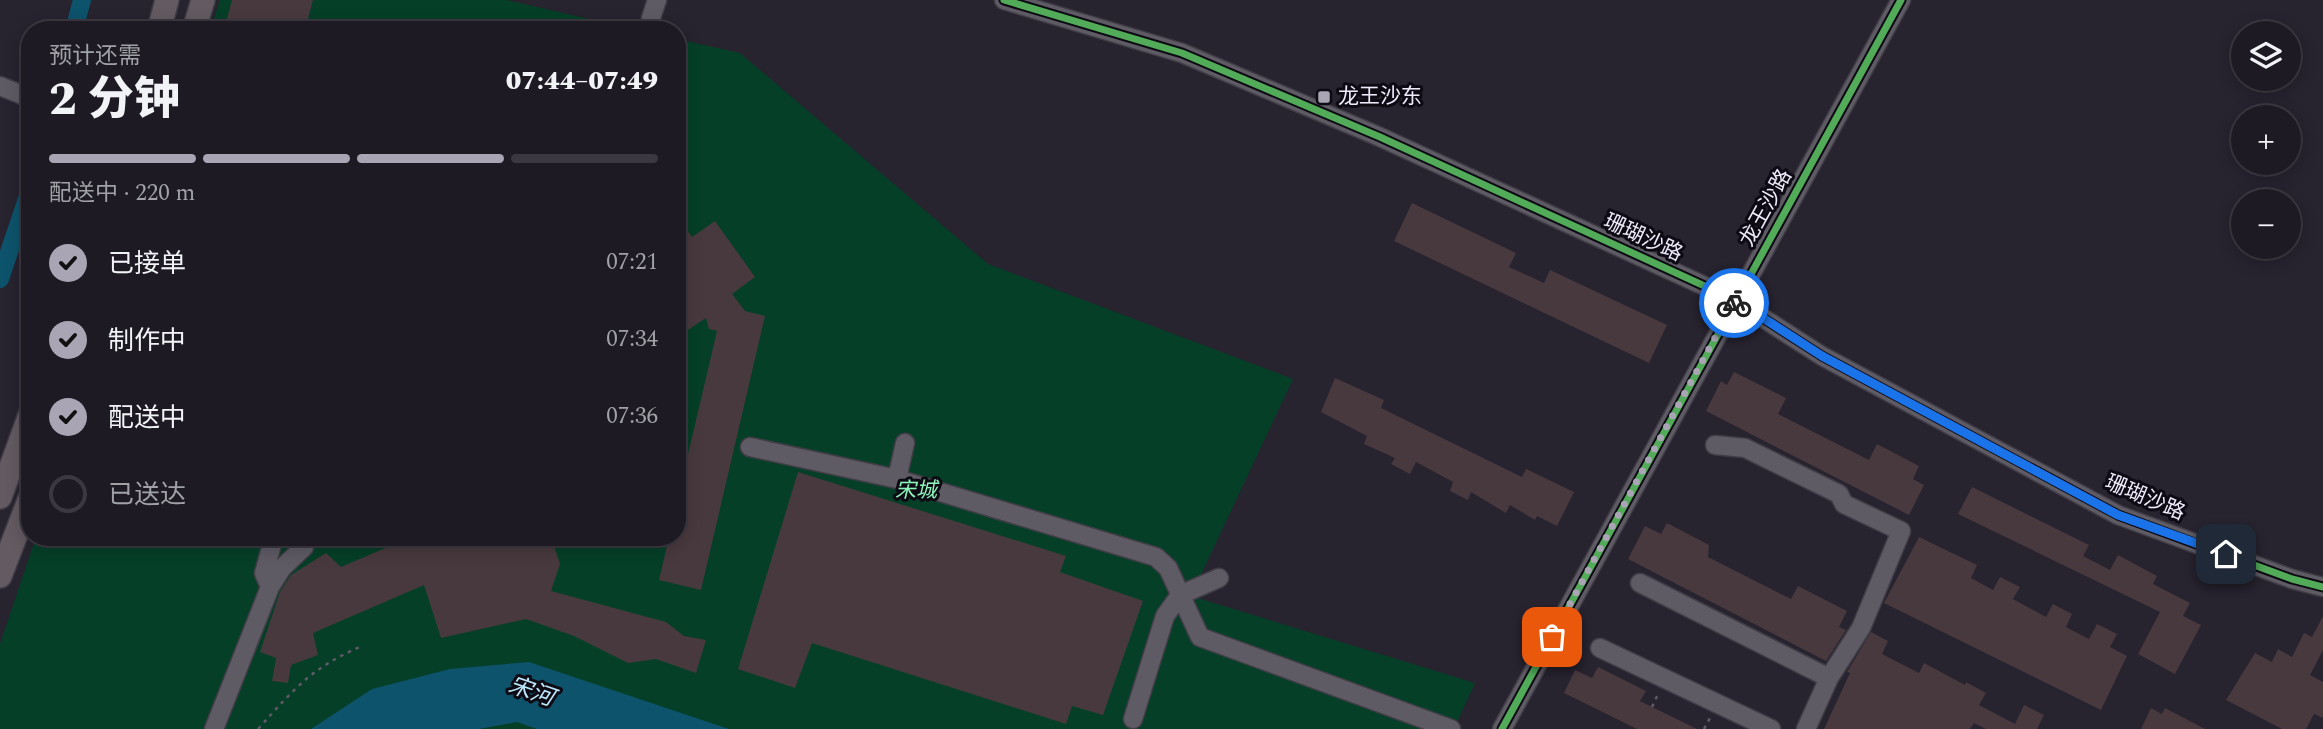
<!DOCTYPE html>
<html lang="zh">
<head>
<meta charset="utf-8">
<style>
  :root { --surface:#1d1a23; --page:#25232b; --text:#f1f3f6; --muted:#a0a1a6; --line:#3b3841; --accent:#aaa5b4 }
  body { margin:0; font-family:Spectral,"Noto Sans SC",serif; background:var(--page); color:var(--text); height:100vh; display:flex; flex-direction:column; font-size:26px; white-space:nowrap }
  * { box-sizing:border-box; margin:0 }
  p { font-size:23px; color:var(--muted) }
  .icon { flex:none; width:38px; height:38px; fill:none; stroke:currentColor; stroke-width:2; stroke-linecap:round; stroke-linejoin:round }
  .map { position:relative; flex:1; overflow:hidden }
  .drawer { position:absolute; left:21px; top:21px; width:665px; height:525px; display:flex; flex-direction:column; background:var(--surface); border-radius:28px; box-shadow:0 4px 18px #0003,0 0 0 2px var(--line) }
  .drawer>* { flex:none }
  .controls { position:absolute; left:2231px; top:21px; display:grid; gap:14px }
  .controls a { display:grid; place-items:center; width:70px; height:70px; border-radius:50%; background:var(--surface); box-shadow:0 4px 18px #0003,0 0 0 2px var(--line); font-size:35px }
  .pin { position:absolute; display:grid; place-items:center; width:60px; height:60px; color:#fff; margin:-30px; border-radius:14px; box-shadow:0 4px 10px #0006 }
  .courier { position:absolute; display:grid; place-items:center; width:70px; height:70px; margin:-35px; border:5px solid #1a73e8; border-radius:50%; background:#fff; color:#222; box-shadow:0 2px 9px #0007 }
  .head em { font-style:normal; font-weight:800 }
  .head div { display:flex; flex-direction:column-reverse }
  .head { display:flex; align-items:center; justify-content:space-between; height:119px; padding:0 28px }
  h1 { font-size:46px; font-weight:800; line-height:52px }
  .bar { display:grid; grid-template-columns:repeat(4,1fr); gap:10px 7px; align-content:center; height:84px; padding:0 28px }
  .bar i { height:9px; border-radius:5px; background:var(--line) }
  .bar .current { background:var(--accent) }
  .bar p { grid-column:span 4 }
  ol { padding:0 28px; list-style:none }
  li { display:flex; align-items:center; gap:21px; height:77px }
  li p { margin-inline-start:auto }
  li .icon { padding:7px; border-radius:50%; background:var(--accent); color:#111; stroke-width:4 }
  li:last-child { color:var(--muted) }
  li i { width:38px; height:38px; border:4px solid var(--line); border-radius:50% }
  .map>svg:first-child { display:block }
  .green { fill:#053f27 }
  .water { fill:#0d536c }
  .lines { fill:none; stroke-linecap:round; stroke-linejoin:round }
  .canal { stroke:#0d536c; stroke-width:18 }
  .building { fill:#48393e }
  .minor-casing { stroke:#413d47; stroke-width:21 }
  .major-casing { stroke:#413d47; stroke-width:26 }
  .path { stroke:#5e5b66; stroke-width:2.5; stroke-dasharray:3.5 5; stroke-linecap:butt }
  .minor { stroke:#5e5b65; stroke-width:18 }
  .major { stroke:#635a62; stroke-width:23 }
  .cycleway-casing { stroke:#0d0a14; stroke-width:11 }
  .cycleway { stroke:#51ab58; stroke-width:7 }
  .done { stroke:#aaa5b4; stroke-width:7; stroke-dasharray:0 12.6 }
  .route { stroke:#1a73e8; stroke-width:9 }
  .poi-dot { fill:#aaa5b4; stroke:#0d0a14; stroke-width:2.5 }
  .labels { text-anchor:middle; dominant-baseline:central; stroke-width:6; stroke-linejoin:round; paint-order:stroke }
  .poi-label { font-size:21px; fill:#f0ebfb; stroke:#0d0a14; text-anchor:start }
  .street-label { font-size:21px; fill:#f0ebfb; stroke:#0d0a14 }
  .park-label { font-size:21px; font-style:italic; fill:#8cf5ba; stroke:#0d0a14 }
  .water-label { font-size:23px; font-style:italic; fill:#bde8fb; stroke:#0d0a14 }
</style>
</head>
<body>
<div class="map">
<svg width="2323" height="729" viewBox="0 0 2323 729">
  <rect width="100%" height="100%" fill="#27232f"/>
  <path class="green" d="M220,0H507L637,30H210Z
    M677,39L740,53L988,264L1293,379L1191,596L1475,683L1454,729H0V644L36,537H677Z"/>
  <path class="water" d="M529,662L729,729H537L517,722L479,729H311L372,689L450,669Z"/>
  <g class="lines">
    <path class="canal" d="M74,30L82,0
      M0,279L30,190"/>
  </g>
  <path class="building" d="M232,0H313L305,30H265L244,25L243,30H224Z
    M1412,203L1516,253L1509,267L1544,283L1550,270L1667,325L1649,363L1394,241Z
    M677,217L692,237L715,221L755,277L732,294L745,311L765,316L701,590L659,580L669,537H677V501L717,331L709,329L706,318L677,337Z
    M1734,372L1786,398L1778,414L1869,460L1877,444L1919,466L1913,479L1924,485L1909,515L1706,411L1721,381L1727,385Z
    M1335,378L1384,400L1381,408L1522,477L1526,469L1574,492L1557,526L1537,516L1535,520L1510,505L1506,513L1471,492L1468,500L1450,491L1453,482L1416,462L1410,474L1391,464L1395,458L1364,444L1367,436L1321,412Z
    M798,472L1066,556L1060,572L1143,601L1103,715L1072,706L1066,724L812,643L795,688L738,669Z
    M1972,487L2089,545L2083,556L2110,570L2118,555L2157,576L2153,584L2190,603L2183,616L2201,625L2175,674L2138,654L2160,612L1958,514Z
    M1667,523L1709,545L1708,557L1791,599L1798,586L1847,611L1839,627L1846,630L1826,661L1628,559L1645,526L1661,534Z
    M411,537H551L560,564L551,591L666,622L684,636L706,640L696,673L656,659L628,663L574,636L526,619L441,638L424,585L313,633L318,655L291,665L288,683L272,681L276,658L260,652L280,592L291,575L326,553L341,567Z
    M1919,537L1977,565L1971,578L1993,590L2000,577L2020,587L2013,599L2046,617L2053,604L2072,614L2066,627L2089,639L2097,624L2117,634L2110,647L2127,656L2101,710L1884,603Z
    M2323,616V650L2310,675L2323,682V718L2314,714L2306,729H2282L2226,700L2255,653L2272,662L2278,649L2292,657L2304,633L2312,637Z
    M1871,632L1888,641L1882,654L1919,673L1924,663L1965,685L1966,682L1986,693L1979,705L2015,724L2024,705L2044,715L2037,729H1986L1974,723L1970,729H1824L1850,673L1847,672Z
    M1598,667L1646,691L1640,701L1697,729H1637L1564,693L1575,670L1592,678Z
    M2151,708L2162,714L2165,708L2205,729H2141Z"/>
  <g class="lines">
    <g class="minor-casing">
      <path id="minor" d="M1004,0L1182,53L1380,137L1735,300L1822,356L2118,515L2292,579L2323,587
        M651,18L657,0
        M0,86L30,98
        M1715,445L1745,448L1839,494L1844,504L1901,531L1861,628L1829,678L1806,729
        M750,447L897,479L1156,557L1168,568L1200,637L1451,729
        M897,479L905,443
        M1640,583L1829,678
        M270,587L282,568L304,547L302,537
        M1600,648L1771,729
        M1133,719L1165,616L1180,595L1219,578
        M214,729L270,587L264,573L274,537
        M1502,729L1901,0"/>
    </g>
    <g class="major-casing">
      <path id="major" d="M159,30L167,0
        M194,30L203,0
        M0,497L30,415
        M0,576L30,498"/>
    </g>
    <path class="path" d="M1652,707L1658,694
      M258,729C295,688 311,668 362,646
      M1704,729L1710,718"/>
    <use href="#minor" class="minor"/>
    <use href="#major" class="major"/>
    <g class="cycleway-casing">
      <path id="cycleway" d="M1004,0L1182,53L1380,137L1735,300L1822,356L2118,515L2292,579L2323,587
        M1502,729L1901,0"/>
    </g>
    <use href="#cycleway" class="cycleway"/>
  </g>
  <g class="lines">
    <path class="done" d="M1552,637L1734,303"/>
    <path class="route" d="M1734,303L1735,300L1822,356L2118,515L2226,554"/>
  </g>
  <rect class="poi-dot" x="1317" y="90" width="14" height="14" rx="3.5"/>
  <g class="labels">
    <g class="poi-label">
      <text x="1338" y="97">龙王沙东</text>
    </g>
    <g class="street-label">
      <text transform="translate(1766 208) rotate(-61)">龙王沙路</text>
      <text transform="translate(1643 238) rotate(25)">珊瑚沙路</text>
      <text transform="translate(2145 498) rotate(23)">珊瑚沙路</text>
    </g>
    <g class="park-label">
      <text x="916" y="491">宋城</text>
    </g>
    <g class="water-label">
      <text transform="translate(531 692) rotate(19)">宋河</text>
    </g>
  </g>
</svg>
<div class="controls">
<a><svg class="icon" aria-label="layers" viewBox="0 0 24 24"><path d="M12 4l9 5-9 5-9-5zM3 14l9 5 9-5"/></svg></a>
<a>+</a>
<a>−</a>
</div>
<div class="pin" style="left:1552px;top:637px;background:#ea580c"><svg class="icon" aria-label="bag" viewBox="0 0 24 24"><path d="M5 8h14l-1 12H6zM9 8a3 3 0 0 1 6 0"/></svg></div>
<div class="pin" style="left:2226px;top:554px;background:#1f2937"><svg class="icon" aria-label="home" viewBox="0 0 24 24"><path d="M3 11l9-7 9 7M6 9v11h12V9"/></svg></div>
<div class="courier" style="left:1734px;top:303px"><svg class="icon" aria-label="bike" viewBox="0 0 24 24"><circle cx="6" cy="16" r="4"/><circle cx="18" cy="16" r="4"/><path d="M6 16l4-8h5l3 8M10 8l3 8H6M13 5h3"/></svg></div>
<section class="drawer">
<div class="head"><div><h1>2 分钟</h1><p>预计还需</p></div><em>07:44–07:49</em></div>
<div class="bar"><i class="current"></i><i class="current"></i><i class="current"></i><i></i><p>配送中 · 220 m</p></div>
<ol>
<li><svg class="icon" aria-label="check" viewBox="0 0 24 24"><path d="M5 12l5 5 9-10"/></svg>已接单<p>07:21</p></li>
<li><svg class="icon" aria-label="check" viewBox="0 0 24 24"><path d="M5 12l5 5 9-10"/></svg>制作中<p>07:34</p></li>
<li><svg class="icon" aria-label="check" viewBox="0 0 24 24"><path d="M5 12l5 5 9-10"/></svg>配送中<p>07:36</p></li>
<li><i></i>已送达</li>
</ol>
</section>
</div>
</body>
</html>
